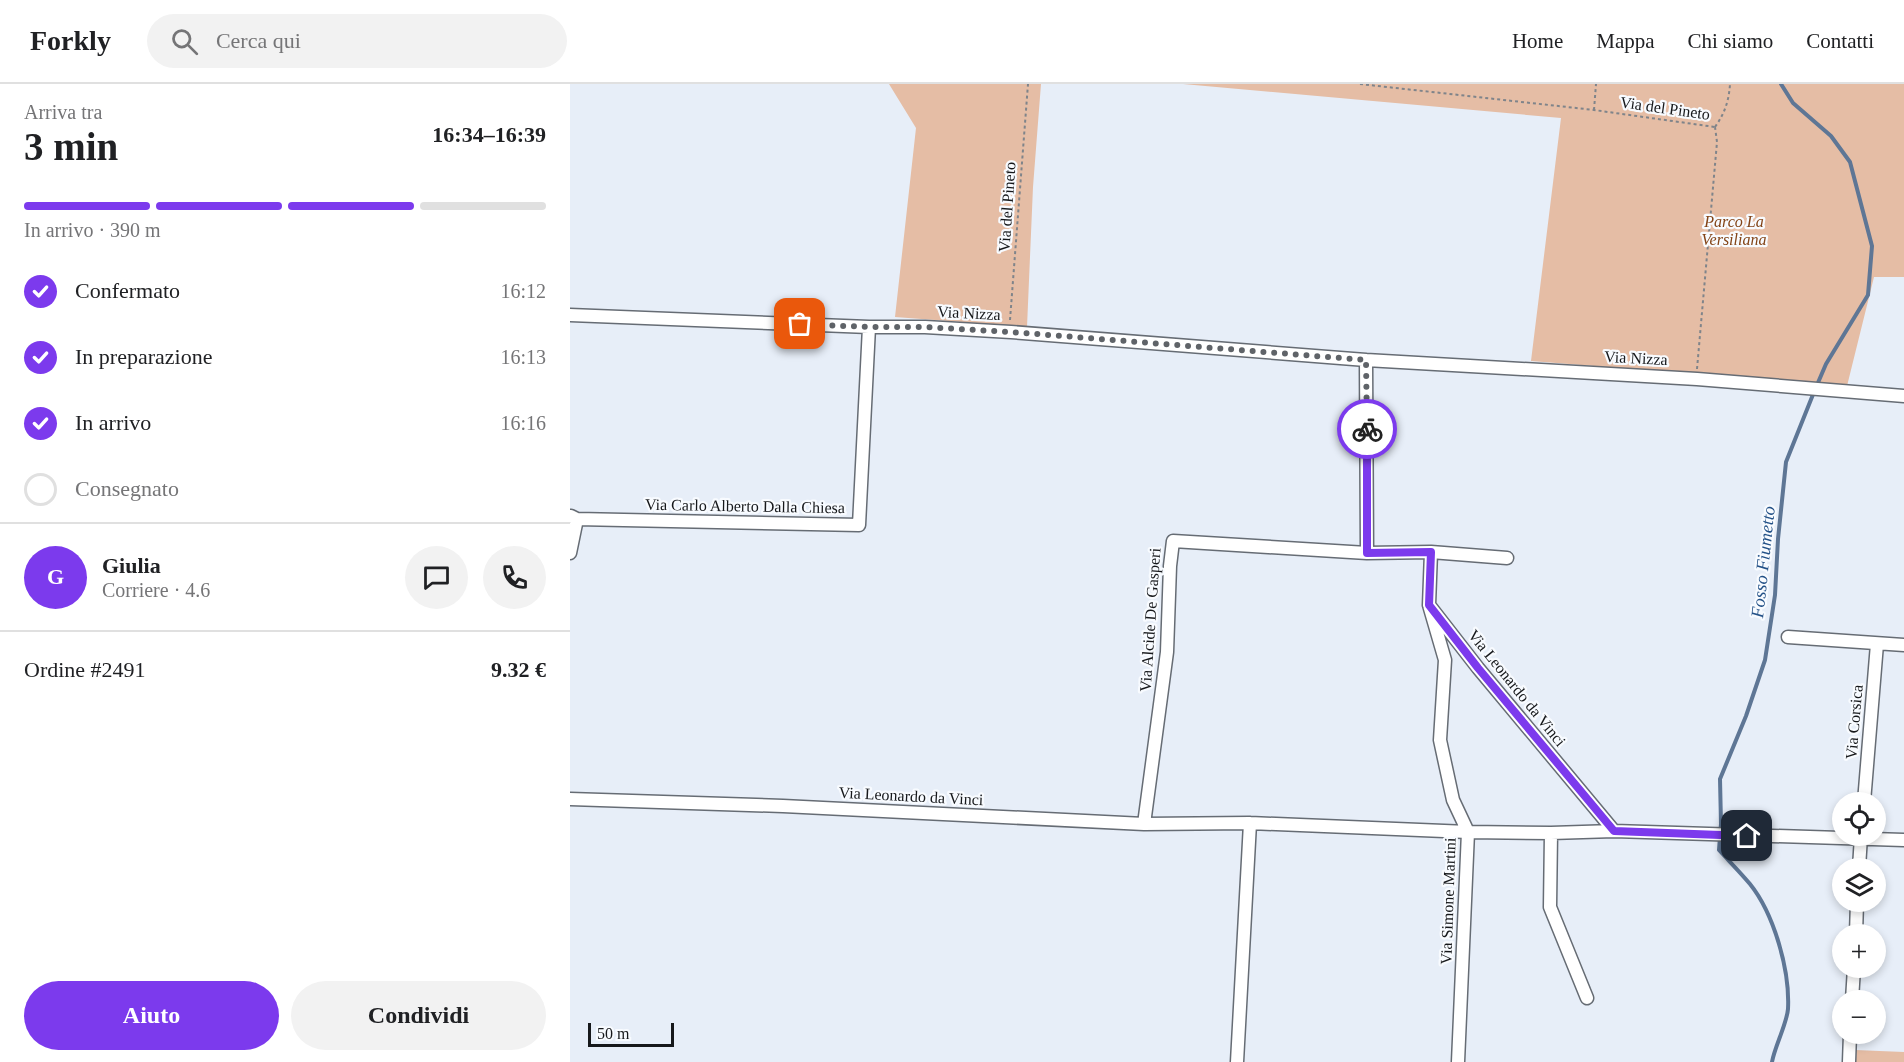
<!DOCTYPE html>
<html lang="it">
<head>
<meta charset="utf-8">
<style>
  :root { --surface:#fff; --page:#f2f2f2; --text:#202124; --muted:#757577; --line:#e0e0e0; --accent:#7c3aed }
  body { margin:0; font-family:Georgia,serif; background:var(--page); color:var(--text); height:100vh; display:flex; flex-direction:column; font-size:22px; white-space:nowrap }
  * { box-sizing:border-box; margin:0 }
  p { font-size:20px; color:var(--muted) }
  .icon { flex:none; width:33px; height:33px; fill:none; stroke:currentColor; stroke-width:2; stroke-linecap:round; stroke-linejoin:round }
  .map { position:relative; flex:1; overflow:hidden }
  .details { display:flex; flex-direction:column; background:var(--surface); width:570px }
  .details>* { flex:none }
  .tools { position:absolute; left:1262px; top:708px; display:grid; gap:12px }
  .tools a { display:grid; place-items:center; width:54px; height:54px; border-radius:50%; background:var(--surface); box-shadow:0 3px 9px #0003; font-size:30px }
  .scale { position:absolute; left:18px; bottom:15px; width:86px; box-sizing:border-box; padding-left:6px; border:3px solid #16181b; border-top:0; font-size:16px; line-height:21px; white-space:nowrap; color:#16181b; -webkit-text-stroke:4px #f8fbff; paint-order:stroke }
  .pin { position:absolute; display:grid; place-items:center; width:51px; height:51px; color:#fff; margin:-26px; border-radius:12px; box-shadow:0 3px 9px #0006 }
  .courier { position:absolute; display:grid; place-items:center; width:60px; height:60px; margin:-30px; border:4px solid #7c3aed; border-radius:50%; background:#fff; color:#222; box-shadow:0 2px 8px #0007 }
  .head em { font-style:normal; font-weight:700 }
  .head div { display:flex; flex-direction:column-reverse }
  .head { display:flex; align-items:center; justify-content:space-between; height:102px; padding:0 24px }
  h1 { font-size:39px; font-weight:700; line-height:45px }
  .bar { display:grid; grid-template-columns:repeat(4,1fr); gap:9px 6px; align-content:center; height:72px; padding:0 24px }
  .bar i { height:8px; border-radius:4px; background:var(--line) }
  .bar .current { background:var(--accent) }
  .bar p { grid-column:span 4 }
  .line { display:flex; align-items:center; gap:15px; padding:0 24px; border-top:2px solid var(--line) }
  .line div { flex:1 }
  .round { display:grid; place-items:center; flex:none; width:63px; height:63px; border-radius:32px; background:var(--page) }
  ol { padding:0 24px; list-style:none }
  li { display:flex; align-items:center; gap:18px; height:66px }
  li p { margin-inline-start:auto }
  li .icon { padding:6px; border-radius:50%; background:var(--accent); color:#fff; stroke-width:4 }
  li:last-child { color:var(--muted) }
  li i { width:33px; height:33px; border:3px solid var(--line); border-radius:50% }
  .button { display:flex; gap:12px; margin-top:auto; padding:12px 24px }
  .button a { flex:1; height:69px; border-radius:36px; background:var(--accent); color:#fff; font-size:24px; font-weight:700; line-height:69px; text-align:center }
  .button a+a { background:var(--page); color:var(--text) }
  header { display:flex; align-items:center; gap:36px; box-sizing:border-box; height:84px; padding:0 30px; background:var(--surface); border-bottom:2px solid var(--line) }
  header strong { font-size:28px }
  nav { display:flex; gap:33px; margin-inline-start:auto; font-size:21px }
  .search { width:420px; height:54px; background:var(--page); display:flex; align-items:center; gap:15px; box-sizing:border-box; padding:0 21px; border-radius:33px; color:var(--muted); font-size:22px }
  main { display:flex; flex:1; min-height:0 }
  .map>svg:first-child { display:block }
  .green { fill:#e5bda5 }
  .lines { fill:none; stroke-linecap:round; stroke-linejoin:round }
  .stream { stroke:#5e7695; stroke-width:4 }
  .minor-casing { stroke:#666c74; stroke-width:15 }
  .path { stroke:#7f848a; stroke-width:2; stroke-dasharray:3 3; stroke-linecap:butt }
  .minor { stroke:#fff; stroke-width:12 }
  .done { stroke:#5f6368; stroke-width:6; stroke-dasharray:0 10.8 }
  .route { stroke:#7c3aed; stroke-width:8 }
  .labels { text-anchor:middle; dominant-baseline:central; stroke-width:4.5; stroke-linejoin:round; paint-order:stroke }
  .street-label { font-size:16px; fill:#16181b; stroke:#f8fbff }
  .park-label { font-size:16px; font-style:italic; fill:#834417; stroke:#f8fbff }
  .water-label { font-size:18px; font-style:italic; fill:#235187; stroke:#f8fbff }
</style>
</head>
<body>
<header>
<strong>Forkly</strong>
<div class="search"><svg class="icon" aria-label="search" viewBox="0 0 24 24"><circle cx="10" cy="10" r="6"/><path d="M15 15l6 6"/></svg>Cerca qui</div>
<nav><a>Home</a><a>Mappa</a><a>Chi siamo</a><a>Contatti</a></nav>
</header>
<main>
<section class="details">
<div class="head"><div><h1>3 min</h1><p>Arriva tra</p></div><em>16:34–16:39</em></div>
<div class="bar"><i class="current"></i><i class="current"></i><i class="current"></i><i></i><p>In arrivo · 390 m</p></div>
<ol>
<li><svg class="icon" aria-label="check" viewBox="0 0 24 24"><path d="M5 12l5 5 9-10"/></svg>Confermato<p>16:12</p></li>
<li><svg class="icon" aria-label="check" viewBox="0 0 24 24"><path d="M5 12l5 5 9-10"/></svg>In preparazione<p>16:13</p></li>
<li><svg class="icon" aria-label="check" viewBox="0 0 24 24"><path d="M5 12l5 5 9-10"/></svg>In arrivo<p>16:16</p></li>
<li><i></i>Consegnato</li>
</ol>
<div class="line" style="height:108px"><b class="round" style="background:var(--accent);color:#fff">G</b><div><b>Giulia</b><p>Corriere · 4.6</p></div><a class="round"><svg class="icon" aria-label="chat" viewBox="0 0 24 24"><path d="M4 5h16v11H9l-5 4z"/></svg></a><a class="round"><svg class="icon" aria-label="phone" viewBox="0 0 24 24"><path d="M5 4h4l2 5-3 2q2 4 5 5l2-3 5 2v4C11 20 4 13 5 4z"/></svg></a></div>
<div class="line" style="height:78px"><div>Ordine #2491</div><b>9.32 €</b></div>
<div class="button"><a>Aiuto</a><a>Condividi</a></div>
</section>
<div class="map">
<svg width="1334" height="978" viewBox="0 0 1334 978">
  <rect width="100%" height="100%" fill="#e7eef8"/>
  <path class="green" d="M319,0H471L463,103L457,243L325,233L346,44Z
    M613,0H1334V193H1304L1277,302L961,277L991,34Z
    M1285,966L1334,968V978H1284Z"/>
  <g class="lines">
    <path class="stream" d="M1211,0L1223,19L1261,52L1280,78L1302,162L1298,211L1256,280L1247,301
      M1202,978C1205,962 1217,939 1218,925C1220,886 1204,830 1180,800C1170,788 1159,777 1149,766L1151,740L1150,695L1176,632L1195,576L1205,511L1208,455L1216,378L1244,308"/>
    <g class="minor-casing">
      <path id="minor" d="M0,231L299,243H355L441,248L796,276
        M7,435L289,441L299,243
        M861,468L859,521L908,584L1044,747
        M0,469L7,435L1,432
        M797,469L796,276L1127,295L1334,312
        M859,521L875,576L870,656L883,716L898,748L888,978
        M1218,553L1334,561
        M0,715L213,722L574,740L680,739L898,748L981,749L1044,747L1334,756
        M1294,718L1307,560
        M574,740L597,568L600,482L603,457L797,469L861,468L937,474
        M981,749L980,823L1017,914
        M1289,784L1291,752
        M1286,850L1287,818
        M1282,916L1284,884
        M667,978L680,739
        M1279,978L1280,950"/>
    </g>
    <path class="path" d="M790,0L1024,26L1145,43
      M1024,26L1026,0
      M1145,43C1155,29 1159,16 1160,0
      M440,236L458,0
      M1127,285L1147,58L1145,43"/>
    <use href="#minor" class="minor"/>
  </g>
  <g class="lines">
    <path class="done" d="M230,240L299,243H355L441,248L796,276L797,345"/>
    <path class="route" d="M797,345V469L861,468L859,521L908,584L1044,747L1177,752"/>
  </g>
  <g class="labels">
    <g class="street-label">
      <text transform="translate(1095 24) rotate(8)">Via del Pineto</text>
      <text transform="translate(437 123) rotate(-86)">Via del Pineto</text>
      <text transform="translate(399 229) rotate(3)">Via Nizza</text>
      <text transform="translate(1066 274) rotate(3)">Via Nizza</text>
      <text transform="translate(175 422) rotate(1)">Via Carlo Alberto Dalla Chiesa</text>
      <text transform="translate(580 536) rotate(-86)">Via Alcide De Gasperi</text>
      <text transform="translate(947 604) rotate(51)">Via Leonardo da Vinci</text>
      <text transform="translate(1284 638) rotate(-85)">Via Corsica</text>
      <text transform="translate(341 712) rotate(3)">Via Leonardo da Vinci</text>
      <text transform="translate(878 817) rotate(-88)">Via Simone Martini</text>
    </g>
    <g class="park-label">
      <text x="1164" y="137">Parco La<tspan x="1164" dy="18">Versiliana</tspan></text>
    </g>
    <g class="water-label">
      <text transform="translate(1193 478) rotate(-84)">Fosso Fiumetto</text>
    </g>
  </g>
</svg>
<div class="tools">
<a><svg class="icon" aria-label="locate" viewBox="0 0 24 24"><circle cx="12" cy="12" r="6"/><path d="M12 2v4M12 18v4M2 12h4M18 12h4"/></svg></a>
<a><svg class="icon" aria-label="layers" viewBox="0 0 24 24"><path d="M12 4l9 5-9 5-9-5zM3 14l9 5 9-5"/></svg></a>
<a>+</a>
<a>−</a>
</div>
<div class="scale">50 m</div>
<div class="pin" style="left:230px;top:240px;background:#ea580c"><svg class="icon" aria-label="bag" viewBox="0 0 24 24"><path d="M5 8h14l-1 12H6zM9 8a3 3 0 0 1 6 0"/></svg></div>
<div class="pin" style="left:1177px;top:752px;background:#1f2937"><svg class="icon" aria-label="home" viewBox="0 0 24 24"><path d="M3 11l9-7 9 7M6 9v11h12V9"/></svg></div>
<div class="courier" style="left:797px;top:345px"><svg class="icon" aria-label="bike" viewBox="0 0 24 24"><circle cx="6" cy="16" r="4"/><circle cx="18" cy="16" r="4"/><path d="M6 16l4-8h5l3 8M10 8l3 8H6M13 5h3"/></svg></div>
</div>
</main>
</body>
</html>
